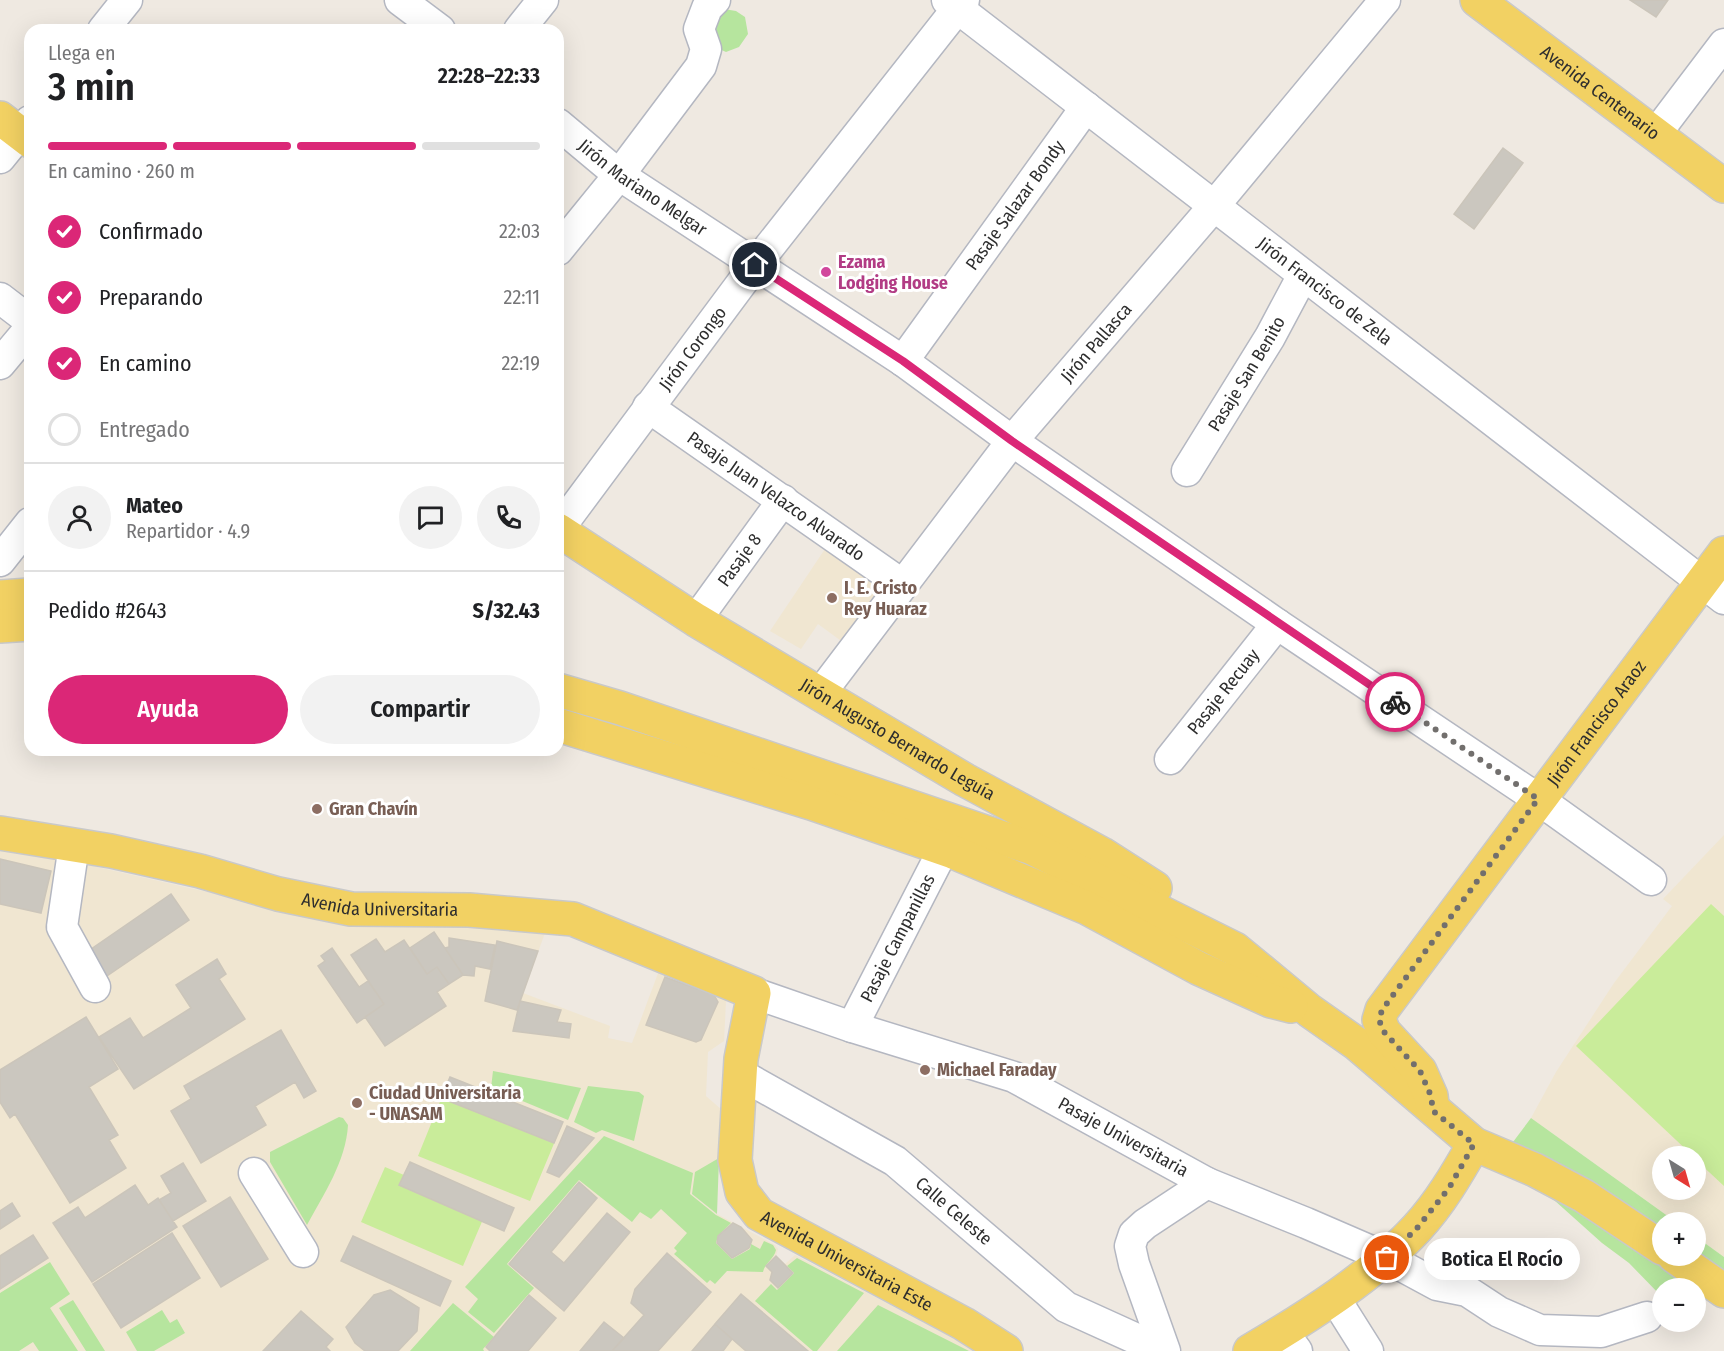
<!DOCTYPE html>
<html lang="es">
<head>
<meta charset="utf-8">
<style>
  :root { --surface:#fff; --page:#f2f2f2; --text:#202124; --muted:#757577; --line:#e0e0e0; --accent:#db2777 }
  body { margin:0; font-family:"Fira Sans Condensed",sans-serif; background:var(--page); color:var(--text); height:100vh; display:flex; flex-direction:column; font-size:22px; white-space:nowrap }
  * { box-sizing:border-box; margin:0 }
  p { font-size:20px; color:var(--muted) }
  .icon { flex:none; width:33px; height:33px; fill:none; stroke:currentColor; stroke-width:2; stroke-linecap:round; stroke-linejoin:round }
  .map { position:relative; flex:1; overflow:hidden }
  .details { position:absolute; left:24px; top:24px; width:540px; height:732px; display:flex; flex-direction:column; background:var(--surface); border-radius:18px; box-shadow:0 6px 24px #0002 }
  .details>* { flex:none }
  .needle { width:39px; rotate:143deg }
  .controls { position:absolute; left:1652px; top:1146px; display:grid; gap:12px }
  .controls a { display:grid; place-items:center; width:54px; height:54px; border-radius:50%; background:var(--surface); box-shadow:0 6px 24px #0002; font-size:30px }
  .pin { position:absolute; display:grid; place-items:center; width:51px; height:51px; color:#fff; margin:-26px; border:3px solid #fff; border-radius:50%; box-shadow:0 2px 6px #0007 }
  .courier { position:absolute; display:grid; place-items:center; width:60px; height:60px; margin:-30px; border:4px solid #db2777; border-radius:50%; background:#fff; color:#222; box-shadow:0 2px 8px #0007 }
  .bubble { position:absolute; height:42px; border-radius:21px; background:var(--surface); box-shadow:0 6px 24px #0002; font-size:20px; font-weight:600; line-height:42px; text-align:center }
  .head em { font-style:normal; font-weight:600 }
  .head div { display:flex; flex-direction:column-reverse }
  .head { display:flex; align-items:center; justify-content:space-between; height:102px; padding:0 24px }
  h1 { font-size:39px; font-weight:600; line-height:45px }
  .bar { display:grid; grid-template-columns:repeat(4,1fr); gap:9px 6px; align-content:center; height:72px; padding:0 24px }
  .bar i { height:8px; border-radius:4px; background:var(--line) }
  .bar .active { background:var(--accent) }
  .bar p { grid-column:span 4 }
  .line { display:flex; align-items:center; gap:15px; padding:0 24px; border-top:2px solid var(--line) }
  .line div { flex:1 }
  .round { display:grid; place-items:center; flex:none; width:63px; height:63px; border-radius:32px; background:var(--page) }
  ol { padding:0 24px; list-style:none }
  li { display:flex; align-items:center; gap:18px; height:66px }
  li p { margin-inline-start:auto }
  li .icon { padding:6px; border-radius:50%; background:var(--accent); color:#fff; stroke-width:4 }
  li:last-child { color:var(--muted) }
  li i { width:33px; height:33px; border:3px solid var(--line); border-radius:50% }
  .button { display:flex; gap:12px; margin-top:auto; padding:12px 24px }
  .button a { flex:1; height:69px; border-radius:36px; background:var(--accent); color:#fff; font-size:24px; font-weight:600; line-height:69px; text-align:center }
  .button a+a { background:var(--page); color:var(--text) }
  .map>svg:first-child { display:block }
  .education { fill:#f0e6d1; fill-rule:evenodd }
  .green { fill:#b6e59e }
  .pitch { fill:#c9ec9a }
  .building { fill:#cbc7bf; stroke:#cbc5ba; stroke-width:1.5 }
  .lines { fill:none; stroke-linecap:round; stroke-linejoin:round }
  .minor-casing { stroke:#b4b7c1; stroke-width:33 }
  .major-casing { stroke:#c9c9c9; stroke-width:36 }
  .minor { stroke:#fff; stroke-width:30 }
  .major { stroke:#f2d163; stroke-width:33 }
  .done { stroke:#726f6d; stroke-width:6; stroke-dasharray:0 10.8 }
  .route { stroke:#db2777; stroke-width:8 }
  .hotel-dot { fill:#d1479c; stroke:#fff; stroke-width:2 }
  .education-dot { fill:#8d6e63; stroke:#fff; stroke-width:2 }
  .labels { text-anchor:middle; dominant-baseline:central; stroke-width:6; stroke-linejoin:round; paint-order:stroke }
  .street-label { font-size:18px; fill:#2e2e2e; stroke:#fff }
  .hotel-label { font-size:18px; font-weight:bold; fill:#b23c85; stroke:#fff; text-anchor:start }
  .education-label { font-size:18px; font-weight:bold; fill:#785e54; stroke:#fff; text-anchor:start }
</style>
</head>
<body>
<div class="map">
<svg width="1724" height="1351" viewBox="0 0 1724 1351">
  <rect width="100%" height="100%" fill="#efe9e1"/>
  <path class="education" d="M831,540L889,582L844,643L818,624L801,649L770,631Z
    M1724,835V1257L1695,1236V1222H1676L1531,1118L1556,1072L1614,983L1672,906L1663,899ZM1662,1156H1695V1190H1662Z
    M0,845L348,924H433L545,933L523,993L610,1026L608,1038L632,1043L660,968L719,991L726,1001L724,1041L708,1052L706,1096L722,1110L719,1158L692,1194L717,1214L775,1245L778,1249L776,1256L785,1264L795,1255L978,1351H0Z"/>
  <path class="green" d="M724,9L736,11L745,17L748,34L739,47L726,52L715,47L706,30Z
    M493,1071L581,1088L568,1120L491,1088Z
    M588,1086L639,1092L644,1096L634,1141L602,1130L596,1133L574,1122Z
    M339,1117L343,1118L348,1125C346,1161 324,1194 307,1225L270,1162V1152Z
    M1531,1118L1676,1222H1662V1233L1551,1160L1513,1142Z
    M604,1136L693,1173L690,1194L716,1215L731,1223L718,1236L716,1243L732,1259L750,1249L751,1244L760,1249L764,1241L773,1245L776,1250C774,1259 765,1263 763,1272L727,1271L715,1284L710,1280L707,1283L674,1254L677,1251L674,1248L687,1233L661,1209L651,1219L640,1212L632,1222L579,1180L507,1264L534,1288L494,1333L468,1312L478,1299L465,1287Z
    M719,1158L717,1214L692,1194L695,1172Z
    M1516,1177L1553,1185L1707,1295L1695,1311V1288H1662V1297L1629,1263L1602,1243L1554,1200Z
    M1695,1236L1724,1257V1276L1695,1256Z
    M797,1258L864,1293L817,1351H813L755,1301L771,1284L777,1290L794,1273L787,1266Z
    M50,1262L70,1294L50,1308L78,1351H39L33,1342L19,1351H0V1293Z
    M73,1300L105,1351H86L59,1308Z
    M453,1303L494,1337L483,1349L484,1351H410Z
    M878,1305L969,1351H837Z
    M162,1310L170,1323L177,1319L185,1333L154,1351H137L126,1332Z"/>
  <path class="pitch" d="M1711,904L1724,916V1186L1695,1159V1156H1693L1576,1046Z
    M450,1077L563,1122L530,1201L418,1156Z
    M385,1167L487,1210L463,1266L361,1222Z"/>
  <path class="building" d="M1630,0H1668L1656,17Z
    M1503,148L1523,163L1474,229L1454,214Z
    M0,859L51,871L41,913L0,904Z
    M171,894L189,920L101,980L84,954Z
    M434,932L463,975L449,984L437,967L427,974L410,948Z
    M449,938L495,945L490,969L475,966L474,976L463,975L445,948L449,947Z
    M376,939L385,952L404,940L427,974L437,967L449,984L437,992L446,1006L385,1046L365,1017L384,1004L351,955Z
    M497,941L538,951L517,1010L485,1001Z
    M332,948L359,987L368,981L384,1004L357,1023L318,966L325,961L321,956Z
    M217,959L226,974L219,979L245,1019L134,1089L99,1037L130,1018L143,1038L191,1008L176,985Z
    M665,977L714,995L718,1002L701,1040L696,1042L646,1025Z
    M520,1001L561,1010L557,1022L571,1024L569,1038L513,1031Z
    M86,1017L118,1069L89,1087L118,1135L109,1140L126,1168L70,1203L15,1114L10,1118L0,1102V1070Z
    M281,1030L316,1091L304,1098L295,1082L255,1106L266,1125L201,1163L171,1111L191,1099L184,1086Z
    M450,1077L563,1122L554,1143L441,1098Z
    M567,1126L594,1138L559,1177L547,1172Z
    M410,1162L514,1208L504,1231L399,1185Z
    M183,1163L206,1201L173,1221L159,1200L171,1193L161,1176Z
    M579,1182L597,1198L551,1252L564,1263L607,1213L630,1232L564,1311L509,1264Z
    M135,1185L148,1205L158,1198L177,1227L92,1282L53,1223L78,1207L85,1218Z
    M230,1197L268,1259L221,1287L183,1226Z
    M12,1203L20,1216L0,1229V1211Z
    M733,1223L741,1227L752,1240L749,1248L732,1258L717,1243L718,1236Z
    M172,1233L200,1278L121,1328L93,1284Z
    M33,1235L48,1258L0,1289V1256Z
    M353,1236L451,1281L440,1306L341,1261Z
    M667,1253L711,1292L658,1351H612L644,1315L631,1303L635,1289Z
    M776,1256L793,1273L778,1288L770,1280L772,1272L766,1266Z
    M390,1290L419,1308L417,1331L398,1351H365L355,1343L346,1327L374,1295Z
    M741,1294L808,1351H746L715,1324Z
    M529,1295L556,1318L528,1351H490L486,1347Z
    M301,1311L333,1339L326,1347L330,1351H263Z
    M604,1322L624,1338L612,1351H580Z
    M715,1324L732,1339L723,1351H692Z"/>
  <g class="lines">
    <g class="minor-casing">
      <g id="minor">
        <path d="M400,0L440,30"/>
        <path id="s1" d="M947,0L1724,599"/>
        <path d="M103,30L127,0"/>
        <path d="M519,30L543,0"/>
        <path id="s2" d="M558,124L619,175L903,361L1012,441L1277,624L1538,799L1651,880"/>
        <path d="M1655,135L1724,44"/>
        <path d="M0,158L30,121"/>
        <path d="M558,250L619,175L701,66L706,49L699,29L707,8L715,0"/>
        <path d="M0,298L30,321"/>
        <path id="s3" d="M903,361L1086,107"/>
        <path d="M0,364L30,328"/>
        <path id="s4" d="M648,407L903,585"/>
        <path id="s5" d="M1187,471L1270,337L1303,275"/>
        <path id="s6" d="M558,530L755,265L964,0"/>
        <path d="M0,561L30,523"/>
        <path id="s7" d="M696,620L783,500"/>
        <path id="s8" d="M820,694L1012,441L1214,206L1385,0"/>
        <path id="s9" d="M1170,759L1277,624"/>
        <path d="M74,845L62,927L95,987"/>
        <path id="s10" d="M754,993L852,1027L1014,1077L1207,1183L1306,1223L1387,1258L1437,1285L1467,1291L1499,1312L1540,1330L1601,1332L1647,1317"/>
        <path id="s11" d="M852,1027L944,848"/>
        <path id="s12" d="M740,1074L895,1161L1066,1307L1163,1351"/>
        <path d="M254,1173L303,1252"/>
        <path d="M1334,1297L1368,1351"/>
        <path d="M1283,1332L1297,1351"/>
        <path d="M1165,1351L1134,1264L1130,1246L1134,1234L1145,1224L1207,1183"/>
      </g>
    </g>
    <g class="major-casing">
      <g id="major">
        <path id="s13" d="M1477,0L1724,186"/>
        <path d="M0,118L30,141"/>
        <path id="s14" d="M558,530L696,620L820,694L965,780L1102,854L1155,888"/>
        <path d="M0,597L30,595"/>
        <path d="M0,626L30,624"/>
        <path d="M558,690L620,708L1032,848L1235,949L1310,1011L1357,1044L1474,1144L1535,1170L1584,1196L1662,1248"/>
        <path d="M558,725L811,803L953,852L1087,908L1198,968L1271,1001L1291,1006"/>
        <path id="s15" d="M0,833L111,851L200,871L278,894L351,909L469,910L573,919L754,993L741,1059L735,1160L742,1192L759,1214L964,1324L1006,1351"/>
        <path id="s16" d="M1432,1104L1431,1096L1420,1071L1384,1032L1379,1020L1382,1010L1724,553"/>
        <path d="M1674,1256L1724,1291"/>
        <path d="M1250,1351C1306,1318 1373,1276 1417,1228C1440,1203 1457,1174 1474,1144"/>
      </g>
    </g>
    <use href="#minor" class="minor"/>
    <use href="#major" class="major"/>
  </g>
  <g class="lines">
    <path class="done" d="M1387,1258L1418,1227L1449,1188L1474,1144L1433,1111L1431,1096L1420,1071L1384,1032L1379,1020L1382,1010L1538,799L1395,702"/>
    <path class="route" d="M755,265L903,361L1012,441L1395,702"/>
  </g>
  <circle class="hotel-dot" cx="826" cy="272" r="6"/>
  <g class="education-dot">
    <circle cx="832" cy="598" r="6"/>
    <circle cx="317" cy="809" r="6"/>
    <circle cx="925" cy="1070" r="6"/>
    <circle cx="357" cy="1103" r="6"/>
  </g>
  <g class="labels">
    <g class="street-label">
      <text stroke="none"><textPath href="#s13" startOffset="154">Avenida Centenario</textPath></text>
      <text stroke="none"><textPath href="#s2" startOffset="106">Jirón Mariano Melgar</textPath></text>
      <text stroke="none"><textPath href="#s3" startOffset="192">Pasaje Salazar Bondy</textPath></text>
      <text stroke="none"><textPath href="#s1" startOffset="477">Jirón Francisco de Zela</textPath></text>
      <text stroke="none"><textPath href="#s8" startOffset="447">Jirón Pallasca</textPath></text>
      <text stroke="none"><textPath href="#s6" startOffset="226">Jirón Corongo</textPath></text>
      <text stroke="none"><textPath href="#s5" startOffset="114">Pasaje San Benito</textPath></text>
      <text stroke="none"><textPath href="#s4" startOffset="156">Pasaje Juan Velazco Alvarado</textPath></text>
      <text stroke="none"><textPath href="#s7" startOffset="74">Pasaje 8</textPath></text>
      <text stroke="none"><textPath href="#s9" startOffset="86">Pasaje Recuay</textPath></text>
      <text stroke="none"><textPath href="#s16" startOffset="470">Jirón Francisco Araoz</textPath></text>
      <text stroke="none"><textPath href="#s14" startOffset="399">Jirón Augusto Bernardo Leguía</textPath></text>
      <text stroke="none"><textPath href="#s15" startOffset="388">Avenida Universitaria</textPath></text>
      <text stroke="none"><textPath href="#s11" startOffset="100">Pasaje Campanillas</textPath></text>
      <text stroke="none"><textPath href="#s10" startOffset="398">Pasaje Universitaria</textPath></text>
      <text stroke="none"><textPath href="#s12" startOffset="255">Calle Celeste</textPath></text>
      <text stroke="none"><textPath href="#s15" startOffset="1106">Avenida Universitaria Este</textPath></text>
    </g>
    <g class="hotel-label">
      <text x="838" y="262">Ezama<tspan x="838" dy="21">Lodging House</tspan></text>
    </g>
    <g class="education-label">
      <text x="844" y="588">I. E. Cristo<tspan x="844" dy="21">Rey Huaraz</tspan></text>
      <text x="329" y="809">Gran Chavín</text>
      <text x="937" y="1070">Michael Faraday</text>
      <text x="369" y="1093">Ciudad Universitaria<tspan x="369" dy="21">- UNASAM</tspan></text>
    </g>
  </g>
</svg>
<div class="controls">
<a><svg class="needle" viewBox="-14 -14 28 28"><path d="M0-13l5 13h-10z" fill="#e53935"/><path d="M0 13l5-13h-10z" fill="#757577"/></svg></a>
<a>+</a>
<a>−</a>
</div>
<div class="pin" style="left:1387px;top:1258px;background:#ea580c"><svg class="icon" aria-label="bag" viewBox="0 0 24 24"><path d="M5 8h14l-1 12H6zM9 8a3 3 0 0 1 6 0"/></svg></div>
<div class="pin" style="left:755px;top:265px;background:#1f2937"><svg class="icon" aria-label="home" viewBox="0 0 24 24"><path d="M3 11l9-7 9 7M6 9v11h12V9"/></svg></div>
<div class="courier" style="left:1395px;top:702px"><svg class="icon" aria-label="bike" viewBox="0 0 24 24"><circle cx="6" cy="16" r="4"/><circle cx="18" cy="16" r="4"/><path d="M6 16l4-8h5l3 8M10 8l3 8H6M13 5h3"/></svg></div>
<div class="bubble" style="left:1424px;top:1238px;width:156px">Botica El Rocío</div>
<section class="details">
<div class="head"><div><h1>3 min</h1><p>Llega en</p></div><em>22:28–22:33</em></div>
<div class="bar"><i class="active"></i><i class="active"></i><i class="active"></i><i></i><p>En camino · 260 m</p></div>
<ol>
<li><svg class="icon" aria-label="check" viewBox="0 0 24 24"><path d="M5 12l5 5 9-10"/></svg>Confirmado<p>22:03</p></li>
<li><svg class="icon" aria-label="check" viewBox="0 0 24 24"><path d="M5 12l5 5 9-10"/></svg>Preparando<p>22:11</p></li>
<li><svg class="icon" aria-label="check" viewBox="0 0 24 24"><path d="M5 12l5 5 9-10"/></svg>En camino<p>22:19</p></li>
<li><i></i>Entregado</li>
</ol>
<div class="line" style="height:108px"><a class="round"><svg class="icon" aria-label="person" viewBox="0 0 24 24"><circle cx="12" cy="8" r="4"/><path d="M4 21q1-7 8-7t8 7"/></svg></a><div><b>Mateo</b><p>Repartidor · 4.9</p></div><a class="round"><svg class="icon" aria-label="chat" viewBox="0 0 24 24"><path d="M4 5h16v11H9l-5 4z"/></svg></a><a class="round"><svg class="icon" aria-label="phone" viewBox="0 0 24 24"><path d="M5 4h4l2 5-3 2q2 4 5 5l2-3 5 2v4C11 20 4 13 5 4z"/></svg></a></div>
<div class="line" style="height:78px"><div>Pedido #2643</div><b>S/32.43</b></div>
<div class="button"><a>Ayuda</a><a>Compartir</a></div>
</section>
</div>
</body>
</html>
